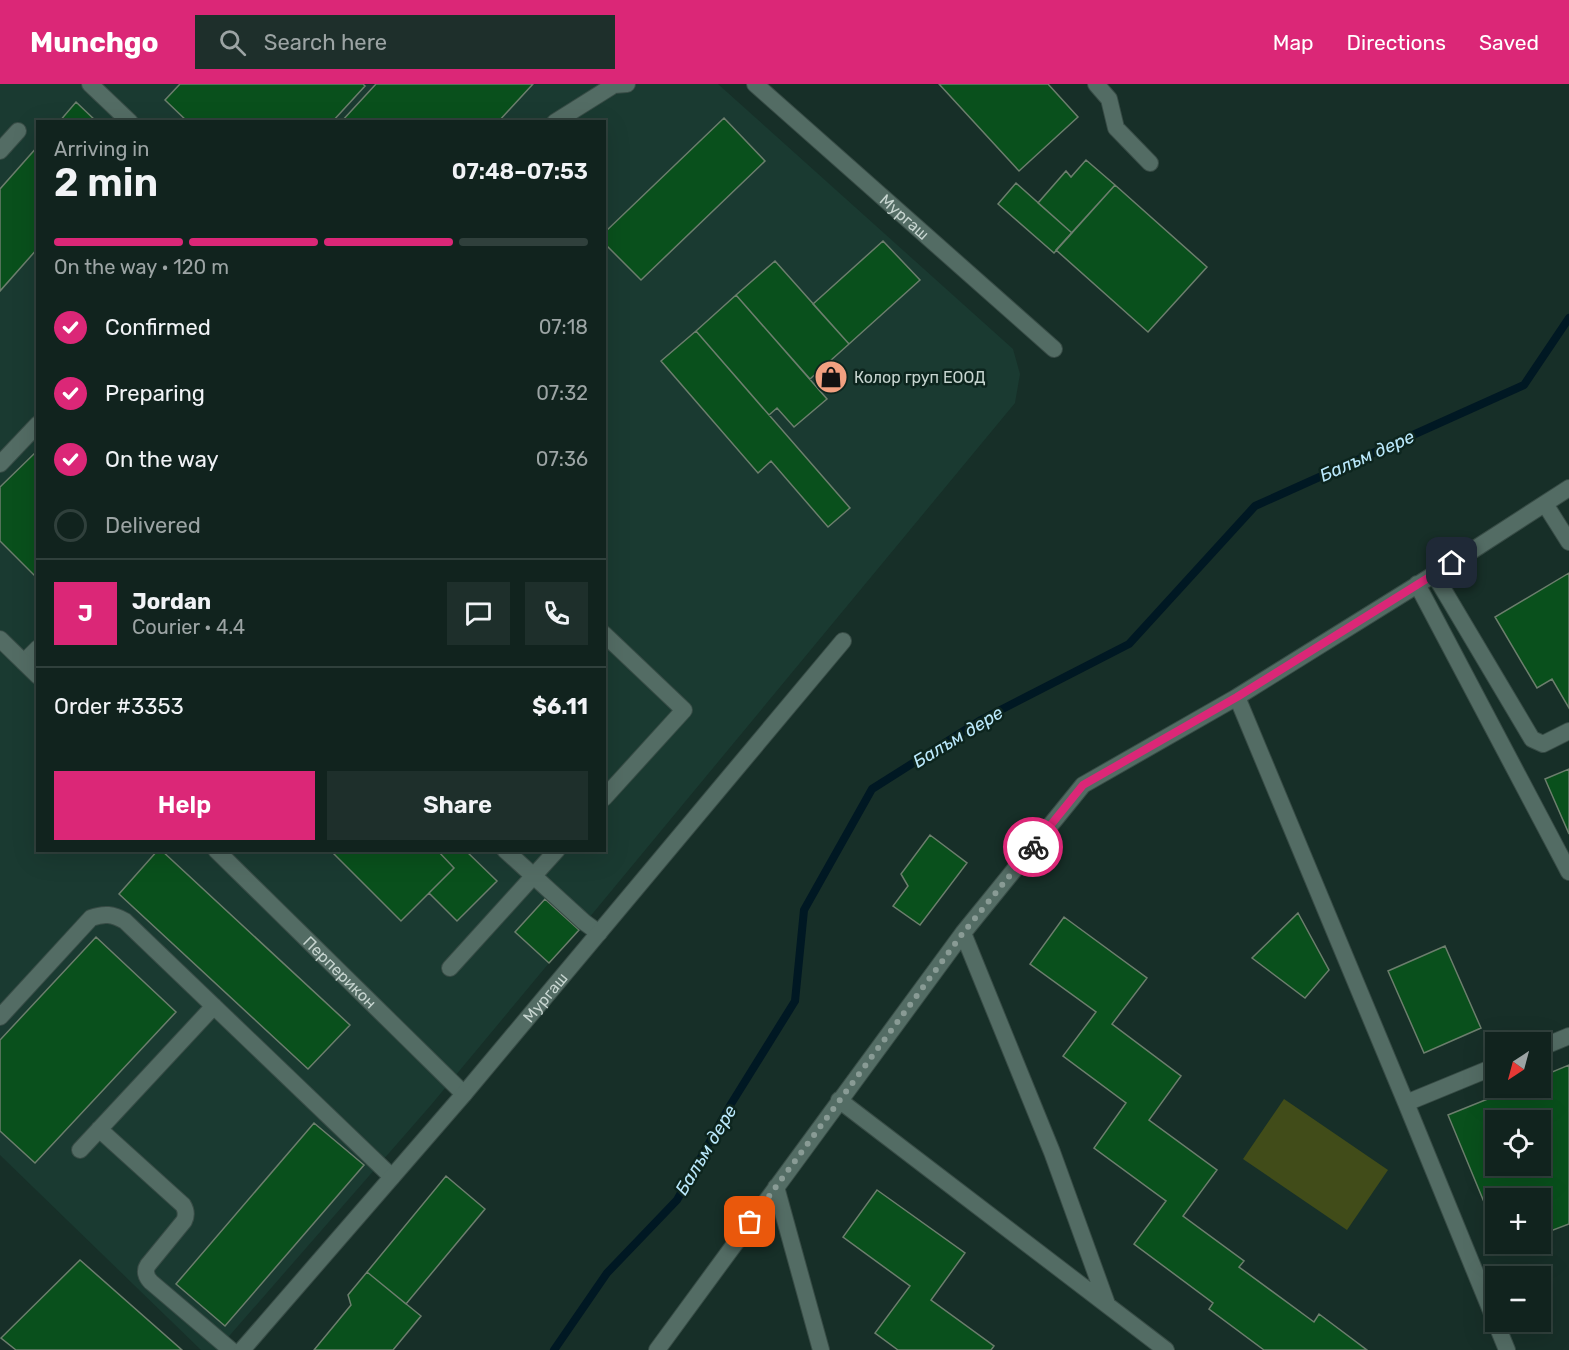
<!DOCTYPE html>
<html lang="en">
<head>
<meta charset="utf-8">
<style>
  :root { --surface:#11231e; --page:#1e2f2b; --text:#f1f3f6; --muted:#9ca4a4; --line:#30403c; --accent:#db2777 }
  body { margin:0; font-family:Rubik,sans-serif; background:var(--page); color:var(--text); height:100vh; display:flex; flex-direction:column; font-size:22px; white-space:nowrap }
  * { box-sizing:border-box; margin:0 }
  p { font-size:20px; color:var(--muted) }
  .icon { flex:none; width:33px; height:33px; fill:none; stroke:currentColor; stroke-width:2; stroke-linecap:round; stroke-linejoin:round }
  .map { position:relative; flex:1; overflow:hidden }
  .drawer { position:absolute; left:36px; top:36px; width:570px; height:732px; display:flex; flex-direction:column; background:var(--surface); border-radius:0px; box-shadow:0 6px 24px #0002,0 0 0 2px var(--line) }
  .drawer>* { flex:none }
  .needle { width:39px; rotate:216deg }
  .fabs { position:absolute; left:1485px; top:948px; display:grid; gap:12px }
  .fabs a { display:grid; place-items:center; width:66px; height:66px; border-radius:0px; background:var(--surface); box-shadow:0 6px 24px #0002,0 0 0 2px var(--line); font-size:30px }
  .pin { position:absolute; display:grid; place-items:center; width:51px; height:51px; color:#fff; margin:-26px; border-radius:12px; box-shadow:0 3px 9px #0006 }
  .courier { position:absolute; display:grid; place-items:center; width:60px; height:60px; margin:-30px; border:4px solid #db2777; border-radius:50%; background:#fff; color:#222; box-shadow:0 2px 8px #0007 }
  .summary em { font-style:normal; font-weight:600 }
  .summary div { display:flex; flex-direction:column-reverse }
  .summary { display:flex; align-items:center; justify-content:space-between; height:102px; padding:0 18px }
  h1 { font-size:39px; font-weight:600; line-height:45px }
  .bar { display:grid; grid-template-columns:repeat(4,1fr); gap:9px 6px; align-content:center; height:72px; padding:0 18px }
  .bar i { height:8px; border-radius:4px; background:var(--line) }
  .bar .active { background:var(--accent) }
  .bar p { grid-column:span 4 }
  .line { display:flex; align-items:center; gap:15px; padding:0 18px; border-top:2px solid var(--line) }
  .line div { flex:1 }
  .round { display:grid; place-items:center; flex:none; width:63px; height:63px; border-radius:0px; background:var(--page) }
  ol { padding:0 18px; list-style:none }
  li { display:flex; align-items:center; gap:18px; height:66px }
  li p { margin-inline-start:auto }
  li .icon { padding:6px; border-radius:50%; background:var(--accent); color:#fff; stroke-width:4 }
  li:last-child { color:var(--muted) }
  li i { width:33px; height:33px; border:3px solid var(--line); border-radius:50% }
  .cta { display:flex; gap:12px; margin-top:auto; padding:12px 18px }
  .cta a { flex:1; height:69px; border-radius:0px; background:var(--accent); color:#fff; font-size:24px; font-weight:600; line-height:69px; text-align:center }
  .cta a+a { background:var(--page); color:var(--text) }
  header { display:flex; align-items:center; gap:36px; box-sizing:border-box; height:84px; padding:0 30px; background:var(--accent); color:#fff }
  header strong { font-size:28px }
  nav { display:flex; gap:33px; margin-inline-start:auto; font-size:21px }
  .search { width:420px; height:54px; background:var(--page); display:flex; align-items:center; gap:15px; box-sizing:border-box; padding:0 21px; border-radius:0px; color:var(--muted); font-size:22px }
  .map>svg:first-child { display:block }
  .built { fill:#1a3a31; fill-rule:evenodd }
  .green { fill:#414c19 }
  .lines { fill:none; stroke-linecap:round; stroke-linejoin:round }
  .stream { stroke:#001823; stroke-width:8 }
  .building { fill:#09501c; stroke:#6c7e6d; stroke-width:1.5; fill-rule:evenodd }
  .service-casing { stroke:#384c46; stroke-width:18 }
  .minor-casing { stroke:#384c46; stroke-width:18 }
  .service { stroke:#536c64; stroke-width:16 }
  .minor { stroke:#536c64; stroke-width:16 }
  .done { stroke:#899b95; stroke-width:6; stroke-dasharray:0 10.8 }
  .route { stroke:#db2777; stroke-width:8 }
  .labels { text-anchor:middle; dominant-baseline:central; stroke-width:5; stroke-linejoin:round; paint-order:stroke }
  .street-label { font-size:16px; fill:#c7d5d0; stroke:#0d251e }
  .poi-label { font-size:16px; fill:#c7d5d0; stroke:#0d251e; text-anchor:start }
  .water-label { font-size:18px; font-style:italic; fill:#bbe9fc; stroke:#0d251e }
</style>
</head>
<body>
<header>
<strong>Munchgo</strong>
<div class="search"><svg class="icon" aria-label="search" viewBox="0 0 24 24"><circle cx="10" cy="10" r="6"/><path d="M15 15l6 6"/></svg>Search here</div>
<nav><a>Map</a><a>Directions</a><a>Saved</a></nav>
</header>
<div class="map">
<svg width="1569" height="1266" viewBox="0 0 1569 1266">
  <rect width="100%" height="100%" fill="#172f28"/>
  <path class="built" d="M0,0H718L1013,265L1020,290L1015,319L579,846L549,879L431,1021L217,1266H201L0,1071ZM38,38H604V766H38Z"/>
  <path class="green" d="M1284,1015L1388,1086L1347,1146L1243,1075Z"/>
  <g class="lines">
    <path class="stream" d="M554,1266L607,1189L677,1116L731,1020L795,917L804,826L872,705L981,636L1129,560L1255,422L1524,301L1569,234"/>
  </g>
  <path class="building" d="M180,0H363L365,2L332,38H188L165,16Z
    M376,0H533L498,38H341Z
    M939,0H1048L1078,33L1019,87Z
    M76,18L97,38H59Z
    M724,34L765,77L641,196L604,159V149Z
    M38,62V164L0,207V105Z
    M1086,76L1115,101L1072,149L1038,119L1066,87L1071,93Z
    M1016,99L1072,149L1054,169L998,120Z
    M1115,101L1207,183L1148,248L1056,166Z
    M883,157L920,196L849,260L813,220Z
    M775,177L849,260L810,295L736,211Z
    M736,211L827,315L794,343L777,324L769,331L696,247Z
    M696,247L850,424L828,443L771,377L758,389L661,277Z
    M38,366V495L0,457V403Z
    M1569,489V624L1552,595L1537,604L1495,533Z
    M1569,685V750L1545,695Z
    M930,751L967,779L920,841L893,822L908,802L901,790Z
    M158,766H161L350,941L308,985L119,810Z
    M330,766H437L454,784L401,837Z
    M437,766H465L497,797L457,837L429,809L454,784Z
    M545,815L579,846L549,879L515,848Z
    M1298,829L1329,886L1305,914L1252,874Z
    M1064,833L1147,894L1112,940L1181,992L1149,1036L1217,1086L1183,1132L1244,1177L1239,1183L1314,1238L1319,1230L1367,1266H1264L1209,1225L1213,1219L1134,1160L1166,1117L1094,1064L1126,1019L1063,972L1096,928L1030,880Z
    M96,853L176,928L35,1079L0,1047V956Z
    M1445,862L1481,944L1424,969L1388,887Z
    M1569,981V1140L1540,1151V1114H1496V1147L1448,1031L1515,1004H1540V993ZM1496,1036H1540V1082H1496Z
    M314,1039L364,1081L225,1242L176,1200Z
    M446,1092L485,1125L406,1220L367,1188Z
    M877,1106L965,1169L931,1216L994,1262L991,1266H898L875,1249L910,1202L843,1153Z
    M80,1176L182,1266H16L1,1254Z
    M367,1188L421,1232L393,1266H314L351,1221L348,1211Z"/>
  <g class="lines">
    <g class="service-casing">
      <path id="service" d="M90,0L130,38
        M1096,0L1109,15L1116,44L1150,79
        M555,38L614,1L627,0
        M0,67L18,47
        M0,380L38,340
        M1545,420L1569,458
        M1434,490L1532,655L1543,660L1569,647
        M1417,500L1569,788
        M604,550L684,626L604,714
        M24,578L38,564
        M1237,613L1406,1019L1507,1266
        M505,766L584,838L599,849
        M963,849L1052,1068L1107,1220
        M450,884L557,766
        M0,933L91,834C104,829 113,830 125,837L392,1093
        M1540,964L1569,952
        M839,1016L1166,1266
        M1406,1019L1496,982
        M99,1045L183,1121C186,1126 187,1131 184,1137L148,1181C144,1187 146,1193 151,1198L231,1266
        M80,1066L214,922
        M776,1103L821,1266
        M657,1266L963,849L1083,701L1237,613L1470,468L1569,404"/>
    </g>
    <g class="minor-casing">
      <g id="minor">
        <path id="s1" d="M755,0L1054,265"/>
        <path d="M0,555L38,592"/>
        <path id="s2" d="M216,766L464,1010"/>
        <path id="s3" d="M242,1266L464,1010L843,557"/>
      </g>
    </g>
    <use href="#service" class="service"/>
    <use href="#minor" class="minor"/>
  </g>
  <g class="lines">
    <path class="done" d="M750,1138L963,849L1033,763"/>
    <path class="route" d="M1033,763L1083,701L1237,613L1452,479"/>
  </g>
  <defs>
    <g id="shop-disc" transform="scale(1.725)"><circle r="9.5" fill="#f2a080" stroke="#0d251e"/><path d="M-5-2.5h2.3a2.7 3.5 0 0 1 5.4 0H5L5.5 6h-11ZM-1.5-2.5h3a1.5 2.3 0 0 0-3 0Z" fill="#111"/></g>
  </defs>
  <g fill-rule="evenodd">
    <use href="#shop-disc" x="831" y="293"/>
  </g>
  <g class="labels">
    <g class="street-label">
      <text stroke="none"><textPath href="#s1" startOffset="200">Мургаш</textPath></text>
      <text stroke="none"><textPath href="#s2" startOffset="174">Перперикон</textPath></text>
      <text stroke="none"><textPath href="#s3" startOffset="465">Мургаш</textPath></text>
    </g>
    <g class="poi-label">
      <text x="854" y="293">Колор груп ЕООД</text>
    </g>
    <g class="water-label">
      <text transform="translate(1367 372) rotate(-24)">Балъм дере</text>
      <text transform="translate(958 653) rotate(-31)">Балъм дере</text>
      <text transform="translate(706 1066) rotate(-59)">Балъм дере</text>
    </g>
  </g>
</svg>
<div class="fabs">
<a><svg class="needle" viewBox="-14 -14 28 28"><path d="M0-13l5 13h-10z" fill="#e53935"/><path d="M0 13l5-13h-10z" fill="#9ca4a4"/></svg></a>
<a><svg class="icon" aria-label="locate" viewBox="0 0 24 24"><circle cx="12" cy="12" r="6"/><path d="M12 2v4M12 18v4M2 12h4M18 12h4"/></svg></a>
<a>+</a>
<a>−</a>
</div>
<div class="pin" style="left:750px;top:1138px;background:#ea580c"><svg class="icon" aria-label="bag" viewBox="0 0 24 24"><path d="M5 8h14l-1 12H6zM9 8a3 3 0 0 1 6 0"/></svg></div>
<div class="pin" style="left:1452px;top:479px;background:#1f2937"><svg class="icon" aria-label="home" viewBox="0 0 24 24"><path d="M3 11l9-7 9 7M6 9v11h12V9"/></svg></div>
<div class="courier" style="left:1033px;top:763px"><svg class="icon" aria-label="bike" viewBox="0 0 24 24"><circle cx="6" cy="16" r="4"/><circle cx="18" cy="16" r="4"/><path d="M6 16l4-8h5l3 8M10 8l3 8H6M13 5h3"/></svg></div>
<section class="drawer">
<div class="summary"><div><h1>2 min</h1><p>Arriving in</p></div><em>07:48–07:53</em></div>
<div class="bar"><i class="active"></i><i class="active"></i><i class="active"></i><i></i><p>On the way · 120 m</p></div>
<ol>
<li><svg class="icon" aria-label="check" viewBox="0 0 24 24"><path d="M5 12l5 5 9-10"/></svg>Confirmed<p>07:18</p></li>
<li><svg class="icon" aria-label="check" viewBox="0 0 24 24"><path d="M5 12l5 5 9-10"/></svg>Preparing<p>07:32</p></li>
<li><svg class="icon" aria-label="check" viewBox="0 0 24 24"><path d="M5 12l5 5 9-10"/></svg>On the way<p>07:36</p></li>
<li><i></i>Delivered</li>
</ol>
<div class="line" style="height:108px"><b class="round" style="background:var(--accent);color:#fff">J</b><div><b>Jordan</b><p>Courier · 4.4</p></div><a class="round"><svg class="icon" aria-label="chat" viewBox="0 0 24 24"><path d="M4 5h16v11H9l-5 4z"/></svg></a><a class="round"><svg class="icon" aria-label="phone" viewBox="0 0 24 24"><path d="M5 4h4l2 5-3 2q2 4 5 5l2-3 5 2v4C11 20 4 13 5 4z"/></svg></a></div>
<div class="line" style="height:78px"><div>Order #3353</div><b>$6.11</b></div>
<div class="cta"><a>Help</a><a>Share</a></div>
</section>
</div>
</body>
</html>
